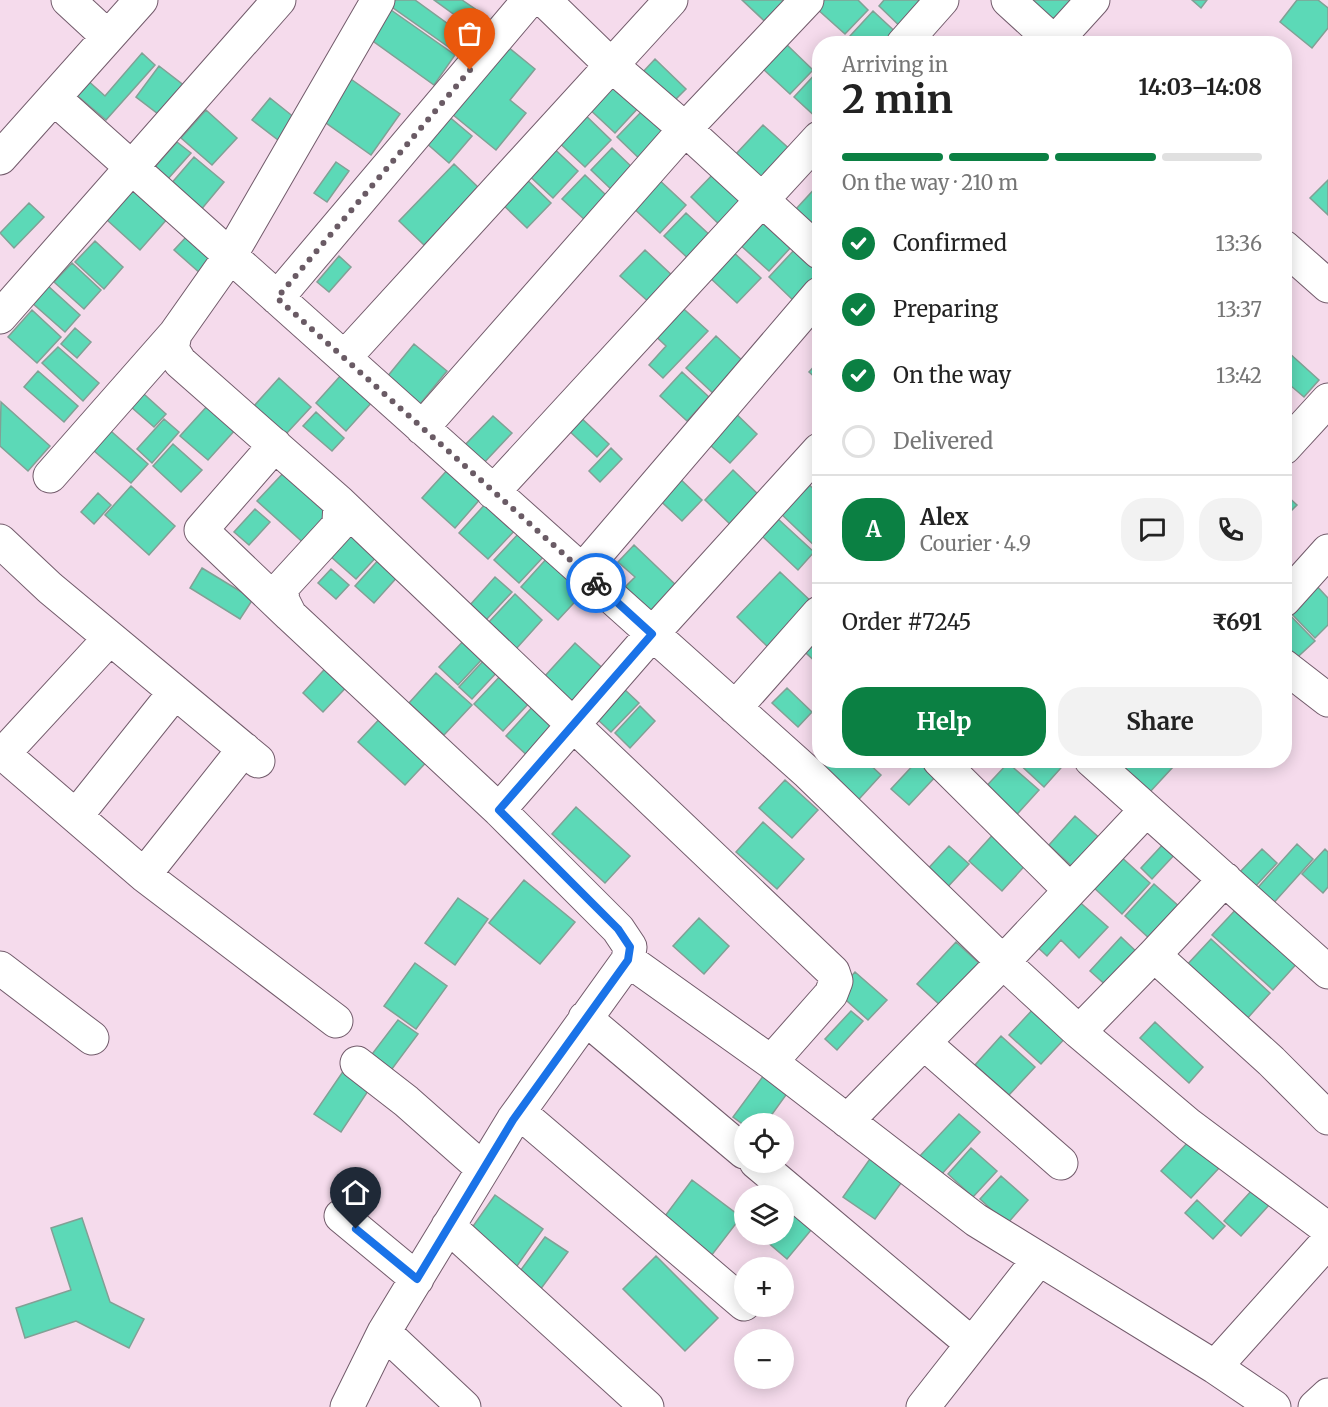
<!DOCTYPE html>
<html lang="en">
<head>
<meta charset="utf-8">
<style>
  :root { --surface:#fff; --page:#f2f2f2; --text:#222; --muted:#767676; --line:#e0e0e0; --accent:#0b8043 }
  body { margin:0; font-family:Merriweather,serif; background:var(--page); color:var(--text); height:100vh; display:flex; flex-direction:column; font-size:22px; white-space:nowrap }
  * { box-sizing:border-box; margin:0 }
  p { font-size:20px; color:var(--muted) }
  .icon { flex:none; width:33px; height:33px; fill:none; stroke:currentColor; stroke-width:2; stroke-linecap:round; stroke-linejoin:round }
  .map { position:relative; flex:1; overflow:hidden }
  .panel { position:absolute; left:812px; top:36px; width:480px; height:732px; display:flex; flex-direction:column; background:var(--surface); border-radius:24px; box-shadow:0 3px 15px #0003 }
  .panel>* { flex:none }
  .fabs { position:absolute; left:734px; top:1113px; display:grid; gap:12px }
  .fabs a { display:grid; place-items:center; width:60px; height:60px; border-radius:50%; background:var(--surface); box-shadow:0 3px 15px #0003; font-size:30px }
  .pin { position:absolute; display:grid; place-items:center; width:51px; height:51px; color:#fff; margin:-62px -26px; border-radius:50% 50% 50% 0; rotate:-45deg; box-shadow:0 0 6px #0007 }
  .pin .icon { rotate:45deg }
  .courier { position:absolute; display:grid; place-items:center; width:60px; height:60px; margin:-30px; border:4px solid #1a73e8; border-radius:50%; background:#fff; color:#222; box-shadow:0 2px 8px #0007 }
  .head em { font-style:normal; font-weight:700 }
  .head div { display:flex; flex-direction:column-reverse }
  .head { display:flex; align-items:center; justify-content:space-between; height:102px; padding:0 30px }
  h1 { font-size:39px; font-weight:700; line-height:45px }
  .bar { display:grid; grid-template-columns:repeat(4,1fr); gap:9px 6px; align-content:center; height:72px; padding:0 30px }
  .bar i { height:8px; border-radius:4px; background:var(--line) }
  .bar .active { background:var(--accent) }
  .bar p { grid-column:span 4 }
  .line { display:flex; align-items:center; gap:15px; padding:0 30px; border-top:2px solid var(--line) }
  .line div { flex:1 }
  .round { display:grid; place-items:center; flex:none; width:63px; height:63px; border-radius:24px; background:var(--page) }
  ol { padding:0 30px; list-style:none }
  li { display:flex; align-items:center; gap:18px; height:66px }
  li p { margin-inline-start:auto }
  li .icon { padding:6px; border-radius:50%; background:var(--accent); color:#fff; stroke-width:4 }
  li:last-child { color:var(--muted) }
  li i { width:33px; height:33px; border:3px solid var(--line); border-radius:50% }
  .cta { display:flex; gap:12px; margin-top:auto; padding:12px 30px }
  .cta a { flex:1; height:69px; border-radius:24px; background:var(--accent); color:#fff; font-size:24px; font-weight:700; line-height:69px; text-align:center }
  .cta a+a { background:var(--page); color:var(--text) }
  .map>svg:first-child { display:block }
  .building { fill:#5cd9b7; stroke:#81a095; stroke-width:1.5 }
  .lines { fill:none; stroke-linecap:round; stroke-linejoin:round }
  .minor-casing { stroke:#725b6b; stroke-width:35 }
  .minor { stroke:#fff; stroke-width:33 }
  .done { stroke:#6a5b65; stroke-width:6; stroke-dasharray:0 10.8 }
  .route { stroke:#1a73e8; stroke-width:8 }
</style>
</head>
<body>
<div class="map">
<svg width="1328" height="1407" viewBox="0 0 1328 1407">
  <rect width="100%" height="100%" fill="#f5dbec"/>
  <path class="building" d="M393,0H415L477,45L467,60L389,5Z
    M434,0H462L484,15L474,29Z
    M742,0H802L774,30Z
    M824,0H858L868,10L845,34L816,8Z
    M884,0H926L906,32L879,6Z
    M1018,0H1074L1050,27Z
    M1192,0H1207L1201,8Z
    M1297,0H1318L1328,8V28L1312,48L1280,22Z
    M391,10L455,55L434,85L370,39Z
    M873,11L901,37L894,44H858L850,36Z
    M503,43L535,69L510,100L526,113L496,150L447,110Z
    M785,43L813,70L790,94L762,68Z
    M142,53L155,65L106,120L73,92L85,78L105,96Z
    M655,59L686,89L673,102L642,73Z
    M159,66L186,87L162,117L136,97Z
    M819,70V120L794,97Z
    M348,77L400,114L371,155L319,118Z
    M611,78L640,106L615,133L585,105Z
    M270,98L295,118L278,140L252,120Z
    M440,109L472,136L449,163L417,135Z
    M579,109L611,140L585,167L553,137Z
    M644,109L673,137L646,165L617,137Z
    M206,110L237,138L212,165L181,138Z
    M763,125L793,152L765,183L735,155Z
    M177,142L191,153L167,180L154,168Z
    M548,143L578,171L553,198L523,170Z
    M612,148L636,171L615,193L591,170Z
    M194,157L224,182L200,211L170,185Z
    M336,162L349,171L327,202L314,193Z
    M454,164L479,188L424,245L399,221Z
    M717,170L753,205L727,232L691,197Z
    M520,173L551,203L527,228L496,198Z
    M585,175L608,197L586,221L562,199Z
    M655,176L686,205L660,233L629,204Z
    M1328,180V215L1310,198Z
    M819,184V231L796,209Z
    M135,188L168,218L140,250L107,220Z
    M29,203L44,217L14,248L0,233Z
    M686,213L713,238L691,261L664,236Z
    M762,217L793,245L769,271L738,243Z
    M188,235L215,258L201,274L174,250Z
    M95,241L123,267L104,289L75,262Z
    M796,248L819,269V278L796,303L769,277Z
    M645,250L675,278L651,304L620,276Z
    M731,250L761,278L737,303L707,275Z
    M339,256L351,267L329,292L317,282Z
    M72,263L101,290L84,309L54,282Z
    M47,285L80,315L65,332L31,302Z
    M675,301L708,331L663,378L649,365L666,346L648,329Z
    M32,310L61,337L37,363L8,337Z
    M75,328L91,342L77,358L61,344Z
    M716,336L746,364L716,396L686,368Z
    M414,344L447,371L420,404L387,377Z
    M58,347L99,383L83,401L42,363Z
    M1288,352L1319,380L1304,397L1284,380V357Z
    M819,361V381L809,372Z
    M38,371L78,406L64,422L24,387Z
    M682,372L709,397L687,421L660,396Z
    M342,374L373,401L346,431L316,403Z
    M279,378L311,407L286,434L254,406Z
    M135,386L166,414L154,427L123,400Z
    M1,402L50,446L28,471L0,446Z
    M209,404L236,429L208,460L180,436Z
    M729,407L757,434L730,463L701,437Z
    M316,412L344,438L332,451L303,426Z
    M577,414L609,444L597,457L565,427Z
    M493,416L512,433L481,466L462,448Z
    M164,419L179,432L152,463L137,449Z
    M103,424L148,464L131,483L86,444Z
    M173,444L202,470L181,492L153,466Z
    M611,448L622,459L600,482L589,471Z
    M450,467L482,497L455,528L422,498Z
    M288,468L338,513L308,547L257,501Z
    M733,470L762,498L734,528L705,500Z
    M673,472L702,500L682,521L652,493Z
    M804,480L819,494V550L776,509Z
    M131,486L175,526L149,555L105,515Z
    M98,493L111,505L94,524L81,512Z
    M1284,493L1297,505L1284,518Z
    M488,501L517,528L488,559L459,533Z
    M255,509L270,522L249,545L234,532Z
    M777,518L814,552L798,570L761,535Z
    M345,522L379,554L356,579L321,548Z
    M521,531L546,554L519,583L494,560Z
    M634,545L679,588L648,620L619,593L635,577L618,562Z
    M381,557L400,574L374,603L355,586Z
    M548,557L585,591L558,620L521,587Z
    M202,568L253,599L240,619L190,588Z
    M331,569L349,585L336,599L318,583Z
    M780,572L815,605L772,651L737,617Z
    M495,577L512,592L486,620L470,605Z
    M1312,581L1328,598V625L1315,638L1285,607Z
    M515,594L542,620L516,649L488,623Z
    M1285,610L1315,641L1289,665L1284,660Z
    M819,618V665L795,643Z
    M467,637L486,655L458,685L439,667Z
    M575,643L608,673L577,708L544,677Z
    M486,658L499,670L472,699L459,687Z
    M332,661L353,680L323,712L303,693Z
    M436,673L472,705L444,735L409,703Z
    M503,673L532,700L503,731L474,704Z
    M623,688L639,703L611,732L596,718Z
    M787,688L812,712L798,727L772,703Z
    M535,704L561,727L531,759L506,736Z
    M640,706L655,721L630,748L615,733Z
    M386,712L433,755L405,785L358,742Z
    M830,760H865L881,775L850,809L815,777Z
    M918,760H921L937,775L909,805L891,789Z
    M1015,760H1068L1044,787Z
    M1118,760H1165L1173,767L1149,793L1117,762Z
    M1008,763L1039,790L1011,821L980,793Z
    M785,780L818,810L792,838L759,808Z
    M576,807L630,856L605,883L552,834Z
    M1075,816L1103,841L1076,870L1049,845Z
    M763,822L804,859L777,889L736,852Z
    M997,830L1030,860L1002,891L969,861Z
    M1166,841L1177,852L1152,879L1141,868Z
    M1297,844L1313,859L1270,907L1253,893Z
    M949,846L969,864L943,892L923,874Z
    M1262,849L1277,863L1253,889L1237,875Z
    M1325,849L1328,852V887L1323,893L1302,874Z
    M1119,855L1150,883L1122,914L1091,885Z
    M524,880L575,922L540,964L489,923Z
    M1154,884L1181,908L1151,940L1125,916Z
    M458,898L488,919L455,965L425,943Z
    M1075,898L1108,927L1079,958L1061,940L1047,956L1033,943Z
    M1240,905L1300,960L1273,990L1212,935Z
    M699,918L729,946L704,974L673,946Z
    M1121,937L1140,955L1109,988L1090,971Z
    M1211,939L1270,993L1245,1021L1185,967Z
    M956,942L980,964L941,1006L917,984Z
    M415,963L447,986L416,1029L384,1006Z
    M855,972L887,1000L868,1020L837,992Z
    M1036,1006L1068,1035L1041,1064L1009,1035Z
    M851,1011L863,1021L837,1050L825,1039Z
    M398,1020L418,1034L386,1077L366,1062Z
    M1155,1022L1203,1067L1189,1083L1140,1038Z
    M1001,1036L1035,1067L1009,1095L975,1065Z
    M344,1070L370,1088L341,1132L314,1114Z
    M767,1071L791,1088L765,1124H744V1125L733,1117Z
    M959,1114L980,1132L940,1176L919,1157Z
    M1190,1140L1220,1167L1191,1198L1161,1171Z
    M971,1148L997,1171L973,1197L948,1174Z
    M872,1156L904,1179L875,1219L843,1197Z
    M1001,1176L1028,1200L1007,1224L980,1199Z
    M692,1180L741,1217L711,1256L662,1220Z
    M776,1180L821,1218L787,1259L758,1234H783V1196H763Z
    M1253,1189L1270,1204L1241,1236L1224,1221Z
    M495,1195L543,1229L512,1273L464,1239Z
    M1197,1200L1225,1226L1213,1239L1185,1213Z
    M82,1218L110,1302L144,1319L129,1348L76,1321L25,1338L16,1308L71,1290L51,1228Z
    M545,1237L568,1252L537,1294L515,1278Z
    M656,1256L718,1318L685,1351L623,1289Z"/>
  <g class="lines">
    <g class="minor-casing">
      <path id="minor" d="M68,0L108,37
        M544,0L610,64L685,129L819,252
        M1008,0L1056,44
        M903,44L942,0
        M1053,44L1093,0
        M54,98L807,772L1003,962L1079,1032L1189,1125L1328,1229
        M0,158L141,0
        M1284,247L1328,286
        M277,298L529,0
        M0,317L279,0
        M345,357L671,0
        M422,428L685,129L807,0
        M275,445L201,530L290,615
        M1284,448L1328,400
        M50,476L175,334
        M493,492L819,138
        M340,503L833,972L836,981L831,994L771,1062
        M0,541L50,588L258,761
        M582,571L819,294
        M1284,600L1328,551
        M1284,666L1328,700
        M735,708L819,613
        M0,751L144,875L336,1021
        M3,754L110,638
        M939,760L1069,889
        M1091,760L1328,972
        M499,810L652,634L819,450
        M76,816L175,692
        M144,875L244,749
        M1154,955L1271,1061L1328,1118
        M628,960L771,1062L976,1220L1215,1367L1274,1407
        M0,968L92,1038
        M585,1018L744,1152
        M1079,1032L1154,955L1225,879
        M924,1043L1061,1163
        M357,1063L406,1101L483,1169
        M519,1112L744,1304
        M847,1121L1003,962L1146,810
        M756,1162L972,1344
        M341,1216L417,1279
        M448,1226L647,1407
        M384,1332L464,1407
        M1215,1367L1328,1241
        M347,1407L384,1332L513,1120L628,960L630,947L618,929L499,810L290,615L282,599L283,586L337,527L339,522L340,503L180,362L172,349L175,334L230,256L378,0
        M923,1407L1039,1259
        M1315,1407L1328,1395"/>
    </g>
    <use href="#minor" class="minor"/>
  </g>
  <g class="lines">
    <path class="done" d="M470,70L277,298L596,583"/>
    <path class="route" d="M356,1229L417,1279L513,1120L628,960L630,947L618,929L499,810L652,634L596,583"/>
  </g>
</svg>
<div class="fabs">
<a><svg class="icon" aria-label="locate" viewBox="0 0 24 24"><circle cx="12" cy="12" r="6"/><path d="M12 2v4M12 18v4M2 12h4M18 12h4"/></svg></a>
<a><svg class="icon" aria-label="layers" viewBox="0 0 24 24"><path d="M12 4l9 5-9 5-9-5zM3 14l9 5 9-5"/></svg></a>
<a>+</a>
<a>−</a>
</div>
<div class="pin" style="left:470px;top:70px;background:#ea580c"><svg class="icon" aria-label="bag" viewBox="0 0 24 24"><path d="M5 8h14l-1 12H6zM9 8a3 3 0 0 1 6 0"/></svg></div>
<div class="pin" style="left:356px;top:1229px;background:#1f2937"><svg class="icon" aria-label="home" viewBox="0 0 24 24"><path d="M3 11l9-7 9 7M6 9v11h12V9"/></svg></div>
<div class="courier" style="left:596px;top:583px"><svg class="icon" aria-label="bike" viewBox="0 0 24 24"><circle cx="6" cy="16" r="4"/><circle cx="18" cy="16" r="4"/><path d="M6 16l4-8h5l3 8M10 8l3 8H6M13 5h3"/></svg></div>
<section class="panel">
<div class="head"><div><h1>2 min</h1><p>Arriving in</p></div><em>14:03–14:08</em></div>
<div class="bar"><i class="active"></i><i class="active"></i><i class="active"></i><i></i><p>On the way · 210 m</p></div>
<ol>
<li><svg class="icon" aria-label="check" viewBox="0 0 24 24"><path d="M5 12l5 5 9-10"/></svg>Confirmed<p>13:36</p></li>
<li><svg class="icon" aria-label="check" viewBox="0 0 24 24"><path d="M5 12l5 5 9-10"/></svg>Preparing<p>13:37</p></li>
<li><svg class="icon" aria-label="check" viewBox="0 0 24 24"><path d="M5 12l5 5 9-10"/></svg>On the way<p>13:42</p></li>
<li><i></i>Delivered</li>
</ol>
<div class="line" style="height:108px"><b class="round" style="background:var(--accent);color:#fff">A</b><div><b>Alex</b><p>Courier · 4.9</p></div><a class="round"><svg class="icon" aria-label="chat" viewBox="0 0 24 24"><path d="M4 5h16v11H9l-5 4z"/></svg></a><a class="round"><svg class="icon" aria-label="phone" viewBox="0 0 24 24"><path d="M5 4h4l2 5-3 2q2 4 5 5l2-3 5 2v4C11 20 4 13 5 4z"/></svg></a></div>
<div class="line" style="height:78px"><div>Order #7245</div><b>₹691</b></div>
<div class="cta"><a>Help</a><a>Share</a></div>
</section>
</div>
</body>
</html>
